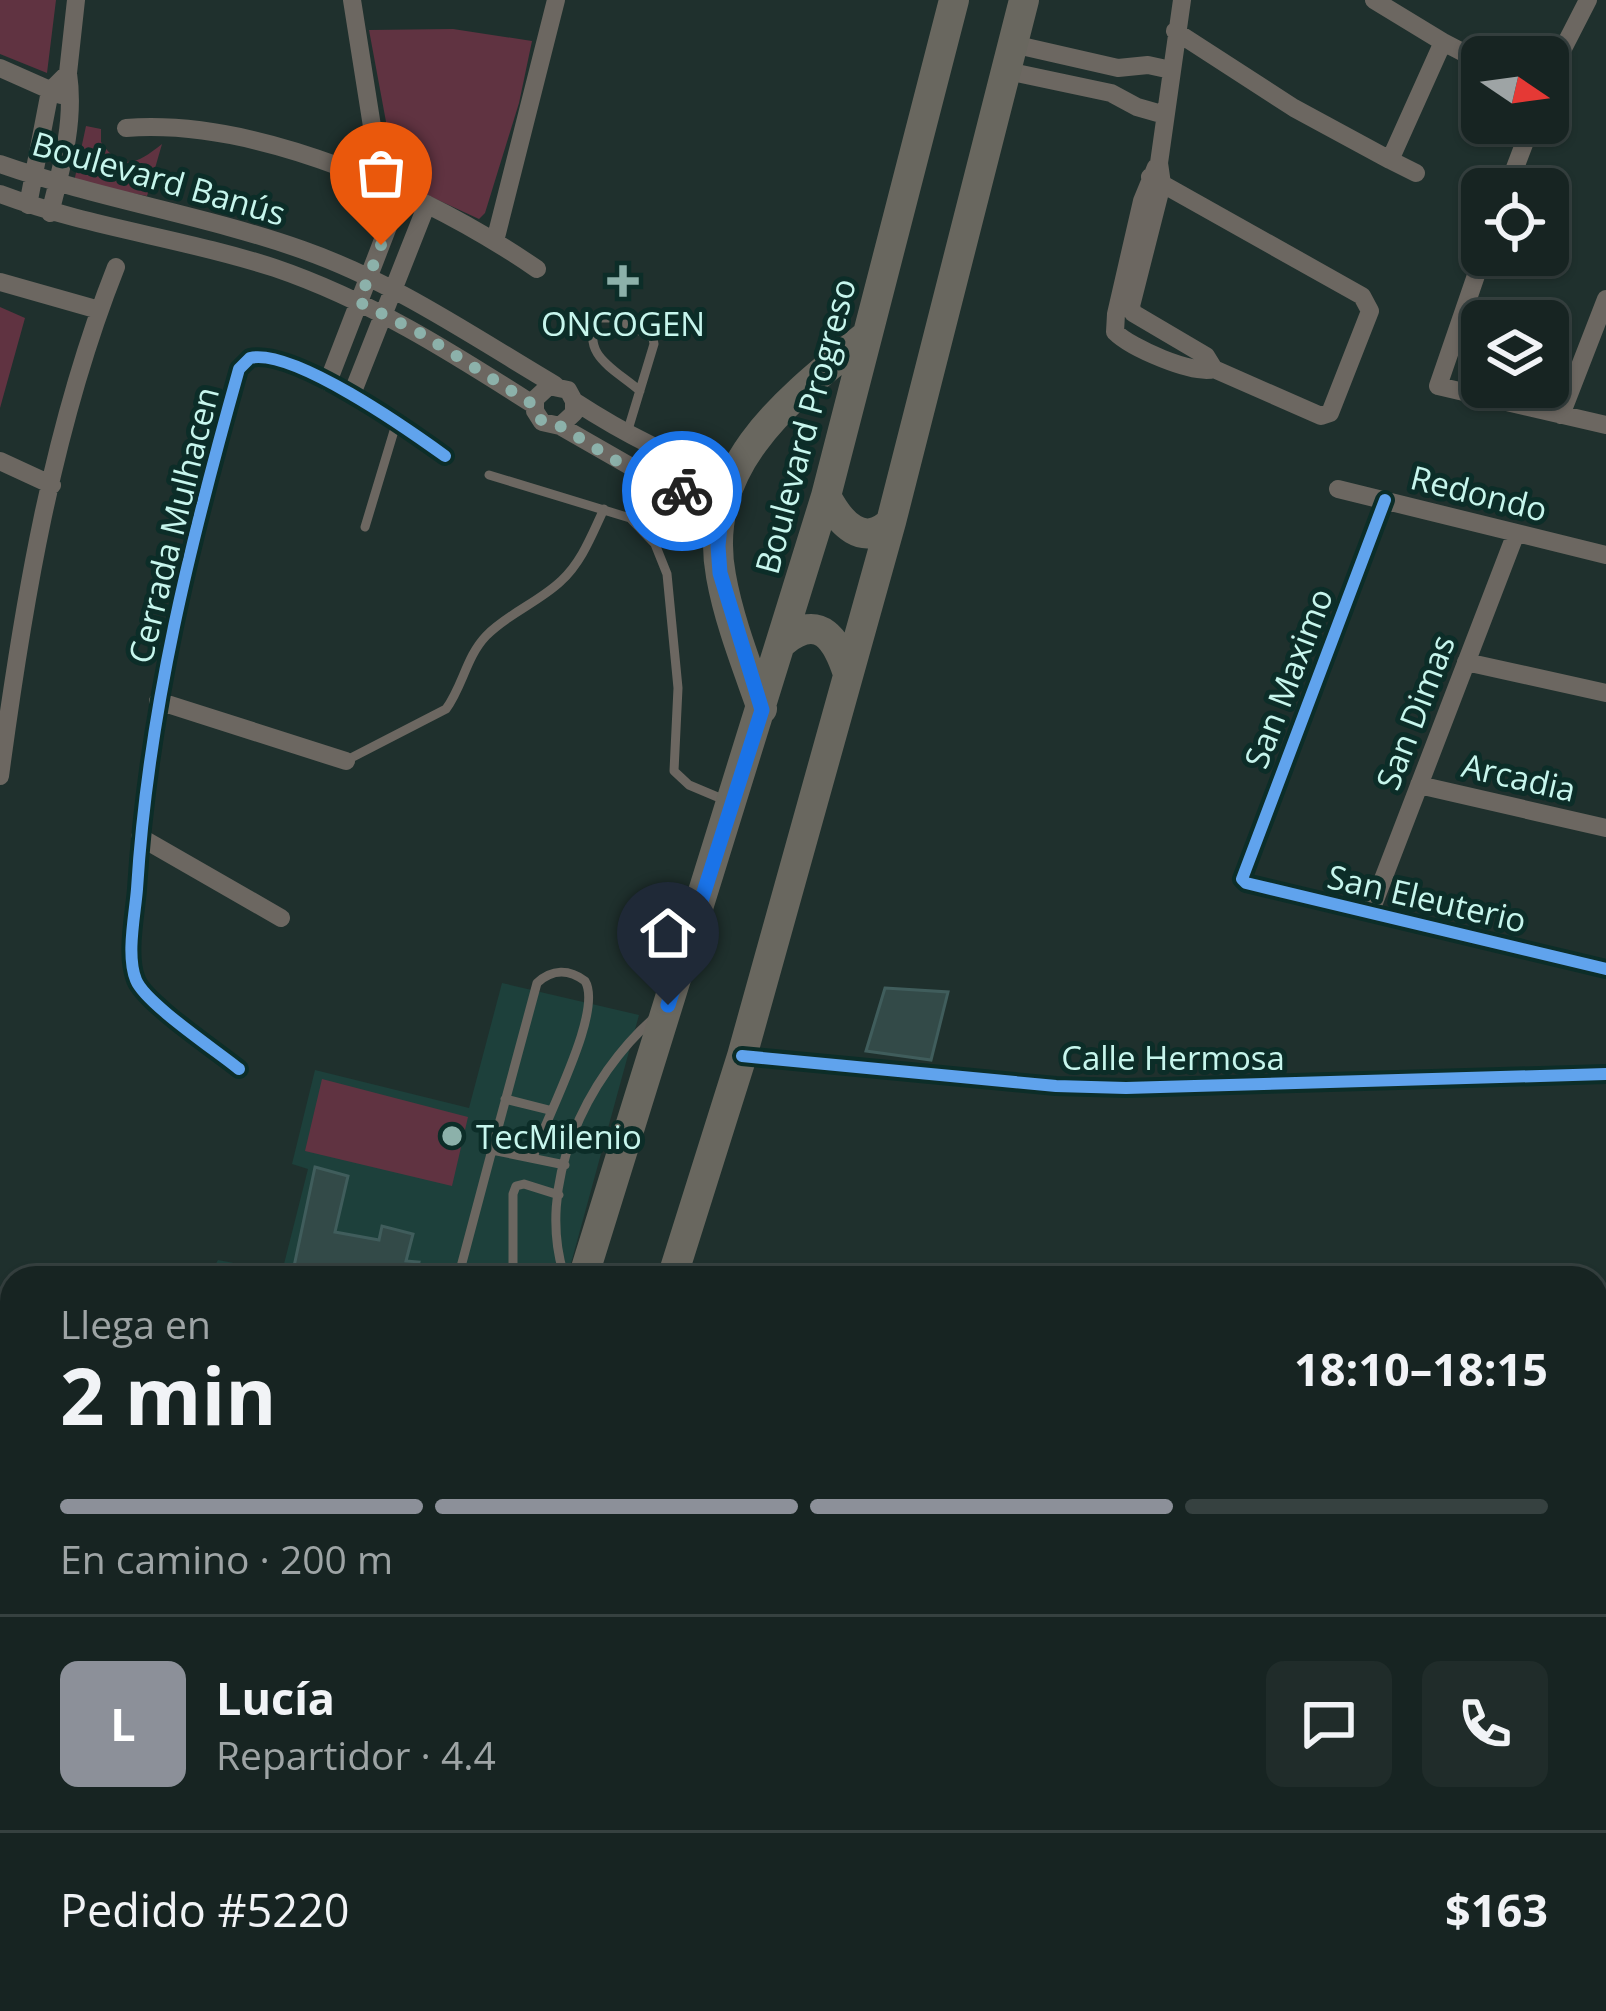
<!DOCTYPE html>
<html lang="es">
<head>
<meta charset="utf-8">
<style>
  :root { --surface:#172422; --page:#202c2a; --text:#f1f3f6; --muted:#9ea4a5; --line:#364140; --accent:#8c9099 }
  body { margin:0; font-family:"Open Sans",sans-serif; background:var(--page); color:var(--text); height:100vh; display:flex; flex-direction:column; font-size:45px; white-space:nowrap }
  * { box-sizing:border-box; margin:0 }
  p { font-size:39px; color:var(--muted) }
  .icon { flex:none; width:66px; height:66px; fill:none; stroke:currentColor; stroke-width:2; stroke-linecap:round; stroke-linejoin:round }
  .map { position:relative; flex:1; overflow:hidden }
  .drawer { position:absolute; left:0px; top:1266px; width:1608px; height:747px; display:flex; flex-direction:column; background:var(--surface); border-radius:36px 36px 0 0; box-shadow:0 3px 9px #0004,0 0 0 3px var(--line) }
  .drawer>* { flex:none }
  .needle { width:78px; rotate:103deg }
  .buttons { position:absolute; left:1461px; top:36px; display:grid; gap:24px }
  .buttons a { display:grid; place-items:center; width:108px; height:108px; border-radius:18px; background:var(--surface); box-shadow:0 3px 9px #0004,0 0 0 3px var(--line); font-size:60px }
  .pin { position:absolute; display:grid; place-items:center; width:102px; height:102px; color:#fff; margin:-123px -51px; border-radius:50% 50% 50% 0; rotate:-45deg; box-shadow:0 0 12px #0007 }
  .pin .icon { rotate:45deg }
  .courier { position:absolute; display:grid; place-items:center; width:120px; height:120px; margin:-60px; border:9px solid #1a73e8; border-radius:50%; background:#fff; color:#222; box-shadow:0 3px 15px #0007 }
  .overview em { font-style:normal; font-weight:700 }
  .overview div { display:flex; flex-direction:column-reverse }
  .overview { display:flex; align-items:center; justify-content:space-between; height:204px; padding:0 60px }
  h1 { font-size:78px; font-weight:700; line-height:90px }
  .bar { display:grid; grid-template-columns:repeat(4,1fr); gap:18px 12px; align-content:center; height:144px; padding:0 60px }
  .bar i { height:15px; border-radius:9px; background:var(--line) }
  .bar .selected { background:var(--accent) }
  .bar p { grid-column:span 4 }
  .line { display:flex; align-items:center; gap:30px; padding:0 60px; border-top:3px solid var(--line) }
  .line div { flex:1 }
  .round { display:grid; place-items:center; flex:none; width:126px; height:126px; border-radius:18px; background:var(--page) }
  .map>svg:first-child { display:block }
  .built { fill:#1d403b }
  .green { fill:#603341 }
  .building { fill:#334a48; stroke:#405d5c; stroke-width:3 }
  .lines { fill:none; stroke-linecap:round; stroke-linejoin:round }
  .lane { stroke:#6c6761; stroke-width:9 }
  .street { stroke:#6c6761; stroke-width:18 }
  .primary { stroke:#69675f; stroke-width:30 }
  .cycleway-casing { stroke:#0c2d28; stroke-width:20 }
  .cycleway { stroke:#60a3ed; stroke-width:12 }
  .done { stroke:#8cb1aa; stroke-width:12; stroke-dasharray:0 21.6 }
  .route { stroke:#1a73e8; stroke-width:15 }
  .poi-dot { fill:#8cb1aa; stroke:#0c2d28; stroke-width:4.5 }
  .labels { text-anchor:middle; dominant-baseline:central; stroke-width:10; stroke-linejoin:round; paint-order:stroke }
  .street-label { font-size:33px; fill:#c7f6ed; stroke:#0c2d28 }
  .poi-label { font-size:33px; fill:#c7f6ed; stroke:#0c2d28 }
</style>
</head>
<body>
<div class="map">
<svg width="1606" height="2011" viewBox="0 0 1606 2011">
  <rect width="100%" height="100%" fill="#1f302d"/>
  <path class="built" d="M502,983L639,1015L567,1278H208L218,1260L282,1272L308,1169L292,1164L315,1070L469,1108Z"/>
  <path class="green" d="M0,0H56L47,73L0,54Z
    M453,29L532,41L519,103L485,213L479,219L397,181L369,30Z
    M86,126L101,129V142C122,173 138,163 162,144L147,196L74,182Z
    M0,307L25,318L0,408Z
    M322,1079L468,1117L452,1186L305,1151Z"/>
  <path class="building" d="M885,988L948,992L931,1060L866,1051Z
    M315,1167L348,1176L335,1232L379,1240L382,1226L413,1234L406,1261L419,1262L416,1278L292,1276Z"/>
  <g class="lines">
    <path class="lane" d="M627,433L654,344L653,338L615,318H598C579,355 615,369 640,391
      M489,475L630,518L655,544L667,574L678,688L674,771L689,785L727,801
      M365,527L397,421
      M347,760L446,709C463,686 466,657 486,636C507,614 539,602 561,581C582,562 592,534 604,509
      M505,1099L549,1110
      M492,1150L537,983C552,969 569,969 585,981C604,1012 544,1120 533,1158
      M458,1278L492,1150L565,1165
      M513,1278V1194L516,1186L524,1184L559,1195
      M565,1278C534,1186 586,1077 655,1017
      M0,1470L12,1478
      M137,2011L145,2001
      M742,2011L744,2001
      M854,2011L856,2001
      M910,2011L912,2001
      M970,2011L973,2001
      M1020,2011L1022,2001"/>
    <path class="street" d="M352,0L381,183
      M1175,31L1294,108L1390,160L1443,42L1374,0
      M1443,42L1470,56
      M1013,44L1118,68L1148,65L1171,70
      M0,68L61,95
      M1007,71L1111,93L1137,107L1165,115
      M68,73L76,0
      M1548,78L1588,0
      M126,128C259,118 429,195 537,269
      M1390,160L1416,173
      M0,164C99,199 204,215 303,250C394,282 472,336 555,385
      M1507,189L1532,123
      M0,194C90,228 184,238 275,268C369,300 451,352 534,405
      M28,205L50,91L68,73C75,121 62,166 50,213
      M495,241L556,0
      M1483,255L1438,386L1606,425
      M0,282L99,310
      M1133,313L1131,306L1162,184L1159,163L1182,0
      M1133,313L1206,356L1214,369
      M1115,332C1131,348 1193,375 1214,369L1321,416L1330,413L1370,311L1362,296L1150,177
      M1115,332L1116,314L1142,201L1156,167
      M328,382L401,193
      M352,394L427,204
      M574,401C625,434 673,459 731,477
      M1561,415L1606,299
      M560,426L574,413V401L568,390L549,386L535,399V411L542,422L560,426L649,477L721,506
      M0,461L52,485
      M1338,489L1606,555
      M1385,500L1242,879L1246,883L1606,969
      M1466,662L1606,693
      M158,701L346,761
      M0,776C23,605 52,428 116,267
      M1419,785L1606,828
      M140,837L281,918
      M1370,913L1516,533
      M742,1056L1056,1086L1126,1088L1606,1074
      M239,1069C217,1051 145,1003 136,980C126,955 135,915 137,889C148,710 191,540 239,369L250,358C293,348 409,430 445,456
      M1599,1311L1606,1312
      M1596,1405L1606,1407
      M0,1527L5,1534L0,1546
      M1596,1751L1606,1716
      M1546,2001V2011"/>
    <path class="primary" d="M826,496C840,523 863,549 891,522
      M784,641C820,612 837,640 848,674
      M762,709C747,666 729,621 721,576C700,464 791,397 867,335
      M583,1278L826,496L954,0
      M672,1278L742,1056L891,522L1024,0
      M514,2001L515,2011
      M597,2001V2011"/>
    <g class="cycleway-casing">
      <path id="cycleway" d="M1385,500L1242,879L1246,883L1606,969
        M742,1056L1056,1086L1126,1088L1606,1074
        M239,1069C217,1051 145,1003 136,980C126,955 135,915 137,889C148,710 191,540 239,369L250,358C293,348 409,430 445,456"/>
    </g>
    <use href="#cycleway" class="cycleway"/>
  </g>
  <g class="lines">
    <path class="done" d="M381,245L359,302L420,333L534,405L542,422L560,426L615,460L682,491"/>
    <path class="route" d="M668,1005L762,710L720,573L718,546L722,506L682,491"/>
  </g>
  <g class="poi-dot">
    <path d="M617 263h12v12h12v12h-12v12h-12v-12h-12v-12h12z"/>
    <circle cx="452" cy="1136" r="12"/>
  </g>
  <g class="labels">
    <g class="street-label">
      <text transform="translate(159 178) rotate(16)">Boulevard Banús</text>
      <text transform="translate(805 426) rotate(-75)">Boulevard Progreso</text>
      <text transform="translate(1479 493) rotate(14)">Redondo</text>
      <text transform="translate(173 525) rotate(-76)">Cerrada Mulhacen</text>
      <text transform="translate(1288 678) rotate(-69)">San Maximo</text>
      <text transform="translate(1415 712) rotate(-69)">San Dimas</text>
      <text transform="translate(1519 777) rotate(13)">Arcadia</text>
      <text transform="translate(1427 898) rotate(13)">San Eleuterio</text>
      <text x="1173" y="1057">Calle Hermosa</text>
    </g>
    <g class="poi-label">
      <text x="623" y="323">ONCOGEN</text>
      <text x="476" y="1136" text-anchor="start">TecMilenio</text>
    </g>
  </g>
</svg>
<div class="buttons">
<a><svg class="needle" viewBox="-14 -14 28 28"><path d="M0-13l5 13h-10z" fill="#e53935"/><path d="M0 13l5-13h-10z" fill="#9ea4a5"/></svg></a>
<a><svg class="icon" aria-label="locate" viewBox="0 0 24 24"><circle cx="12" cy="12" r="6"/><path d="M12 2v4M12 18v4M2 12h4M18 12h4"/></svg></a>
<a><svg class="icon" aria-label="layers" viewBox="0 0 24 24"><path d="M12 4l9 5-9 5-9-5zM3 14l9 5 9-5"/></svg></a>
</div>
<div class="pin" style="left:381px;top:245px;background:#ea580c"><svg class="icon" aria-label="bag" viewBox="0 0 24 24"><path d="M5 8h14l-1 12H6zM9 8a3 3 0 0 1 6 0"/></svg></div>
<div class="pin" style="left:668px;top:1005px;background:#1f2937"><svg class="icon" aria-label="home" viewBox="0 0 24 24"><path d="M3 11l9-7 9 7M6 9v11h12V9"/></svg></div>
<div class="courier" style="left:682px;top:491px"><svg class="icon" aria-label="bike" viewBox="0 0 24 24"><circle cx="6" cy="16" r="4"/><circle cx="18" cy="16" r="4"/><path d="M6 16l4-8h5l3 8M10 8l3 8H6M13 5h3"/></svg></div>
<section class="drawer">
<div class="overview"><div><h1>2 min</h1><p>Llega en</p></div><em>18:10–18:15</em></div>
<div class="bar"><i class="selected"></i><i class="selected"></i><i class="selected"></i><i></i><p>En camino · 200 m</p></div>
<div class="line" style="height:216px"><b class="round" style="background:var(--accent);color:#fff">L</b><div><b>Lucía</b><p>Repartidor · 4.4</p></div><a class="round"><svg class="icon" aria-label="chat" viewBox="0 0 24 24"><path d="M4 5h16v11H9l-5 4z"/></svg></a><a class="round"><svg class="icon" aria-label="phone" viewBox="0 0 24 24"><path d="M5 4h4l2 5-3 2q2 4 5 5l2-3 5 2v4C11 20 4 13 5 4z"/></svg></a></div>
<div class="line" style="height:156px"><div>Pedido #5220</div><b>$163</b></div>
</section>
</div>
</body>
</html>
